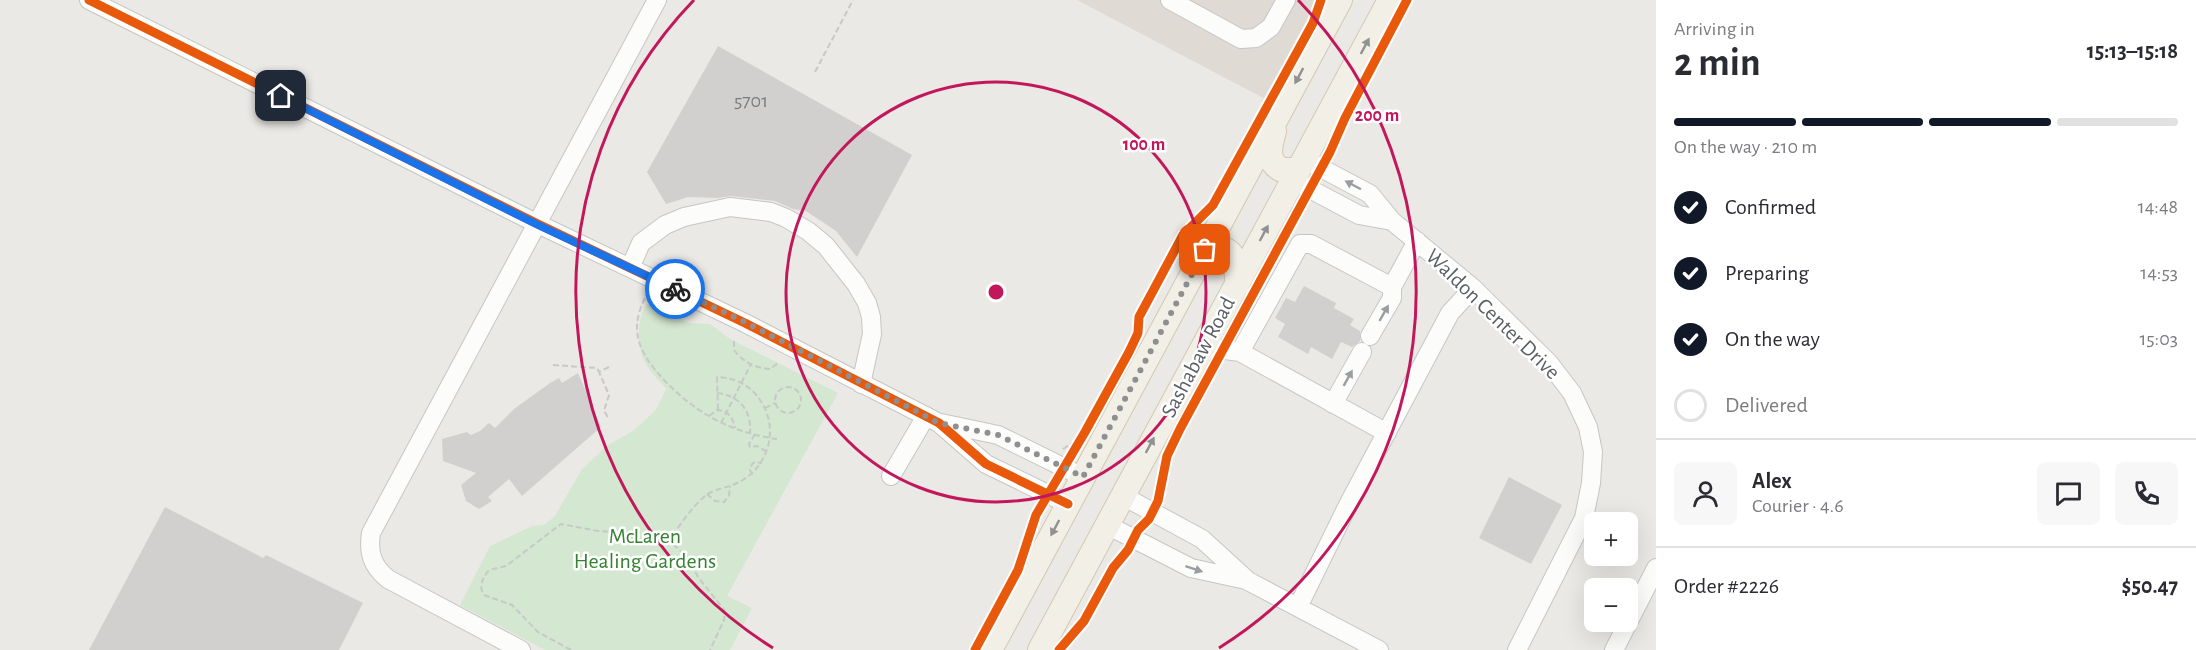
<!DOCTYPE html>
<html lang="en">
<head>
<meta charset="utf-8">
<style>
  :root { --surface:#fff; --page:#f7f7f7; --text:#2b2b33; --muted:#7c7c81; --line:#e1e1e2; --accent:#111827 }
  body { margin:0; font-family:"Alegreya Sans",sans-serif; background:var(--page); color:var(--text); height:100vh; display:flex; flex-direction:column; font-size:22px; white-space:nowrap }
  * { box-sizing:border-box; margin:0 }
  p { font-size:20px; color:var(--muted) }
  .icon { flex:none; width:33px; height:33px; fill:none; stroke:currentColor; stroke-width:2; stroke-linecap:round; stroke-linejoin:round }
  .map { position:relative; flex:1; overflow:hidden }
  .details { display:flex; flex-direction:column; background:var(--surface); width:540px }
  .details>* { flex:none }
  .buttons { position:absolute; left:1584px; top:512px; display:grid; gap:12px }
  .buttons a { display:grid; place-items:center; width:54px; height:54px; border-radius:9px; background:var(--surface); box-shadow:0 6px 24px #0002; font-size:30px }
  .pin { position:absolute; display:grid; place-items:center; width:51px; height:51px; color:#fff; margin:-26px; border-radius:12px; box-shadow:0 3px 9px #0006 }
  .courier { position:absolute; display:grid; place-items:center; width:60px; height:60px; margin:-30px; border:4px solid #1a73e8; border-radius:50%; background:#fff; color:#222; box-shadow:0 2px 8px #0007 }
  .summary em { font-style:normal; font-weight:600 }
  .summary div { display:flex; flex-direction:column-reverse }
  .summary { display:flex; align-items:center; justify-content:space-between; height:102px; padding:0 18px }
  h1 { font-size:39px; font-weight:600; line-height:45px }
  .bar { display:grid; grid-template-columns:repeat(4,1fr); gap:9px 6px; align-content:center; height:72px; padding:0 18px }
  .bar i { height:8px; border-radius:4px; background:var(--line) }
  .bar .current { background:var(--accent) }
  .bar p { grid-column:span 4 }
  .line { display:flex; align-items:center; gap:15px; padding:0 18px; border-top:2px solid var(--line) }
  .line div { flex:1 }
  .round { display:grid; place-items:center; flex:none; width:63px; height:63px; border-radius:9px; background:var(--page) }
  ol { padding:0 18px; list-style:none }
  li { display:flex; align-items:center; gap:18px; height:66px }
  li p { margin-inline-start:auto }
  li .icon { padding:6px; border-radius:50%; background:var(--accent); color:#fff; stroke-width:4 }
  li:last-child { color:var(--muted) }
  li i { width:33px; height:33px; border:3px solid var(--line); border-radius:50% }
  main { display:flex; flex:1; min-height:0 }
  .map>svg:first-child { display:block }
  .education { fill:#dfdbd4 }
  .green { fill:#d4e7d0 }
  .building { fill:#d1d0ce }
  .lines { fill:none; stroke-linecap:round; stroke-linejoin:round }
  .minor-casing { stroke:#c6c6c6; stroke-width:20 }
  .major-casing { stroke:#d3c8b2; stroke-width:26 }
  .path { stroke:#c5cac7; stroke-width:2; stroke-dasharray:6 3; stroke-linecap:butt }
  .minor { stroke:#fcfcfb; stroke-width:18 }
  .major { stroke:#f2efe7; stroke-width:24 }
  .cycleway-casing { stroke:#fff; stroke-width:13 }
  .cycleway { stroke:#e8590c; stroke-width:9 }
  .oneway { fill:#909191 }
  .oneway2 { fill:#9b9ea0 }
  .done { stroke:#8d8f90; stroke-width:6; stroke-dasharray:0 10.8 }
  .route { stroke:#1a73e8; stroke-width:8 }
  .ring { fill:none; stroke:#c2185b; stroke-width:3 }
  .labels { text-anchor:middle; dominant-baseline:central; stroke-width:5; stroke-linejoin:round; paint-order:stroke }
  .number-label { font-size:20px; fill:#7a7c7f }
  .street-label { font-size:22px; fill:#5b5f63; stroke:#fff }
  .park-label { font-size:22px; fill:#348232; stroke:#fff }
  .centre { fill:#c2185b; stroke:#fff; stroke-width:3 }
  .ring-label { font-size:18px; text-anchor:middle; font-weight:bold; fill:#c2185b; stroke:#fff; stroke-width:5; stroke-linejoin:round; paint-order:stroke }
</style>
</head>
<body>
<main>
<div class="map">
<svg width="1656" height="650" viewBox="0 0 1656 650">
  <rect width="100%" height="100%" fill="#ebe9e5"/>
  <path class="education" d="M1077,0H1323L1269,101Z"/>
  <path class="green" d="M648,303L688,323L710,324L730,339L838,393L727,596L752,608L730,650H545L460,605L490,546L532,526L544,525L555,516L582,469L608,445L633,431L656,410L666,389C659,380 647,369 643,358C637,343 637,314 648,303Z"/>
  <path class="building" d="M718,46L912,155L857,257L836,231L806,211L793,209L775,201L731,196L718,198L688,197L666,204L647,172Z
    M1304,286L1336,303L1334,308L1354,319L1350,325L1360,331V341L1352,347L1341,342L1332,359L1311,347L1308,354L1278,337L1285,324L1275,318L1286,298L1295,302Z
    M578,373L601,427L522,496L509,479L488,497L492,501L479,509L466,501L461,485L476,473L443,461L442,439L467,432L471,435L480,431L489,423L495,428L514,409L550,383L559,378L562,383Z
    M1509,477L1562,505L1531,564L1479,538Z
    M165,507L263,558L266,555L363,603L339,650H89Z"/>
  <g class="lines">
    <g class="minor-casing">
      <path id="minor" d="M89,0L538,224L745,323L939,423L986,464L1068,504
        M1170,0L1241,39L1256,38L1271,27L1286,0
        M1304,159L1370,194L1392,221L1473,288L1549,363L1572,393L1588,427L1593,452L1591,483L1584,518L1517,650
        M1293,180L1359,215L1392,221
        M630,268L641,243L665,225L684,217L730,207L771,212L786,218L808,231L826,246L856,284L867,303L871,317L872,334L861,384
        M1370,336L1392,298V287
        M1203,347L1240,352L1387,433
        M1240,352L1300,244H1311L1392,287L1417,241
        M1333,404L1362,352
        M941,423L998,435L1083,477
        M891,476L926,416
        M1123,496L1202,539L1248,581L1379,650
        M1107,525L1191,568L1246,580
        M1298,607L1348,505L1450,313L1473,288
        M521,650L388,579C372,566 368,553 371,533L657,0
        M1614,650L1656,568"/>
    </g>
    <g class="major-casing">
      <path id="major" d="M1274,131C1270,147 1265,161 1282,170H1298
        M1205,250C1235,243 1237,261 1237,285
        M990,650L1340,0
        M1040,650L1390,0"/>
    </g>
    <path class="path" d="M815,72L853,0
      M645,298C628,332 640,354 664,380C697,414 730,432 777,439
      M734,341V350C743,362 755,368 770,369L778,363
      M553,365L597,368L599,372
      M609,367L599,372L609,395L604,411L609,419
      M775 400a13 13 0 1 1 26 0a13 13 0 1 1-26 0Z
      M717,393C739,395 752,411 750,433
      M765,408L775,403
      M709,416L717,410C728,410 733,418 735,428
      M721,423L751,364
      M755,434L749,444L750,447L757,446L767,452
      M1063,449L1083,436
      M752,475L750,470L752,464L755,462L762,463
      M707,494L715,501L724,502L729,496L730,486
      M668,543C678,527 691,508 705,496C714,489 726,488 735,484C766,471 780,433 762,403C752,386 737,378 717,377L718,410
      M571,650L538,632L512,605L484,595C478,586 483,577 489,570L506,566L561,524L598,531L611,532L633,538L674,545L688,558L698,577L725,611L724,620L710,650"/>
    <use href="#minor" class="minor"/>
    <use href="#major" class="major"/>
    <g class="cycleway-casing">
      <path id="cycleway" d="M89,0L538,224L745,323L939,423L986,464L1068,504
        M975,650L1018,570L1036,515L1085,432L1129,352L1138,333L1139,317L1183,235L1213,205L1313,23L1321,0
        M1059,650L1084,621L1113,568L1128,550L1138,530L1149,519L1158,501L1167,456L1180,429L1330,152L1345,118L1407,0"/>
    </g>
    <use href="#cycleway" class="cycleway"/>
  </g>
  <defs><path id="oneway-solid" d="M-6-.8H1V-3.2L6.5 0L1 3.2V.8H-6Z" transform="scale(1.5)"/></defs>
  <g class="oneway">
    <use href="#oneway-solid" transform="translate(1365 46) rotate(-62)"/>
    <use href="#oneway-solid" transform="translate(1299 76) rotate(118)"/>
    <use href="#oneway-solid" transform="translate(1264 233) rotate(-62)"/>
    <use href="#oneway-solid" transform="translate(1150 445) rotate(-62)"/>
    <use href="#oneway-solid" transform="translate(1055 528) rotate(118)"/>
  </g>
  <g class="oneway2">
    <use href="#oneway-solid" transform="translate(1353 185) rotate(-152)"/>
    <use href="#oneway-solid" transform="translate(1384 313) rotate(-60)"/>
    <use href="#oneway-solid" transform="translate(1348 378) rotate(-61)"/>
    <use href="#oneway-solid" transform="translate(1194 569) rotate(18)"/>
  </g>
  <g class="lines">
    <path class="done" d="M675,289L745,322L939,423L998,435L1083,477L1205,250"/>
    <path class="route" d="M281,96L538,225L675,289"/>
  </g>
  <g class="ring">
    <circle cx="996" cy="292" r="210"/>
    <path d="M773 648A420 420 0 0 1 694 0M1298 0A420 420 0 0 1 1219 648"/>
  </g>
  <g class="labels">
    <g class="number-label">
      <text x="751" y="101">5701</text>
    </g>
    <g class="street-label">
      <text transform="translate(1493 314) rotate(44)">Waldon Center Drive</text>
      <text transform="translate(1198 357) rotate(-62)">Sashabaw Road</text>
    </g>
    <g class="park-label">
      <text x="645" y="536">McLaren<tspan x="645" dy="25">Healing Gardens</tspan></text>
    </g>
  </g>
  <circle cx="996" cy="292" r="9" class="centre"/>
  <g class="ring-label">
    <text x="1377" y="121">200 m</text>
    <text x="1144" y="150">100 m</text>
  </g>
</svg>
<div class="buttons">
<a>+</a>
<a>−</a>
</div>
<div class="pin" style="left:1205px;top:250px;background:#ea580c"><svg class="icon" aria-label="bag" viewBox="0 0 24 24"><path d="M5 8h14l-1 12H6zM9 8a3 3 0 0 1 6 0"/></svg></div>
<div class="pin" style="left:281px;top:96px;background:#1f2937"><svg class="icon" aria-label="home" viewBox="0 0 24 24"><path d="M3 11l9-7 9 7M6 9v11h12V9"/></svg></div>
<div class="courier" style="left:675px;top:289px"><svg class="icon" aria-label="bike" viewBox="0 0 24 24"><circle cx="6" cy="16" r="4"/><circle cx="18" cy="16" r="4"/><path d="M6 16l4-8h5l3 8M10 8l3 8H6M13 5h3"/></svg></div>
</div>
<section class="details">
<div class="summary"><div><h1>2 min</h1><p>Arriving in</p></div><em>15:13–15:18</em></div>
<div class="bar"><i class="current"></i><i class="current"></i><i class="current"></i><i></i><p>On the way · 210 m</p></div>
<ol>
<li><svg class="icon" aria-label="check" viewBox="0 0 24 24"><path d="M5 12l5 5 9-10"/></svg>Confirmed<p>14:48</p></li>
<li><svg class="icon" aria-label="check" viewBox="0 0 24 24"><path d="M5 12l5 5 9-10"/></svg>Preparing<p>14:53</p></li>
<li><svg class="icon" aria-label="check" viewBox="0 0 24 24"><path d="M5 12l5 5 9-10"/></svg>On the way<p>15:03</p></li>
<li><i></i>Delivered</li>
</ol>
<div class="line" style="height:108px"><a class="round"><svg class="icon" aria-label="person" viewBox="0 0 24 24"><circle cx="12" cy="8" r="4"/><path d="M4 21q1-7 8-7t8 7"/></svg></a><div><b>Alex</b><p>Courier · 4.6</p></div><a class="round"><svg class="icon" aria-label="chat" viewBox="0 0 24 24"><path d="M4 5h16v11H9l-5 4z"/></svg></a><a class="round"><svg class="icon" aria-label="phone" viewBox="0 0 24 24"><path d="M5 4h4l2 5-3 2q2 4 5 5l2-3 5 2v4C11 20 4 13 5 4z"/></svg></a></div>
<div class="line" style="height:78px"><div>Order #2226</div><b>$50.47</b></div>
</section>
</main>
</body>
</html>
